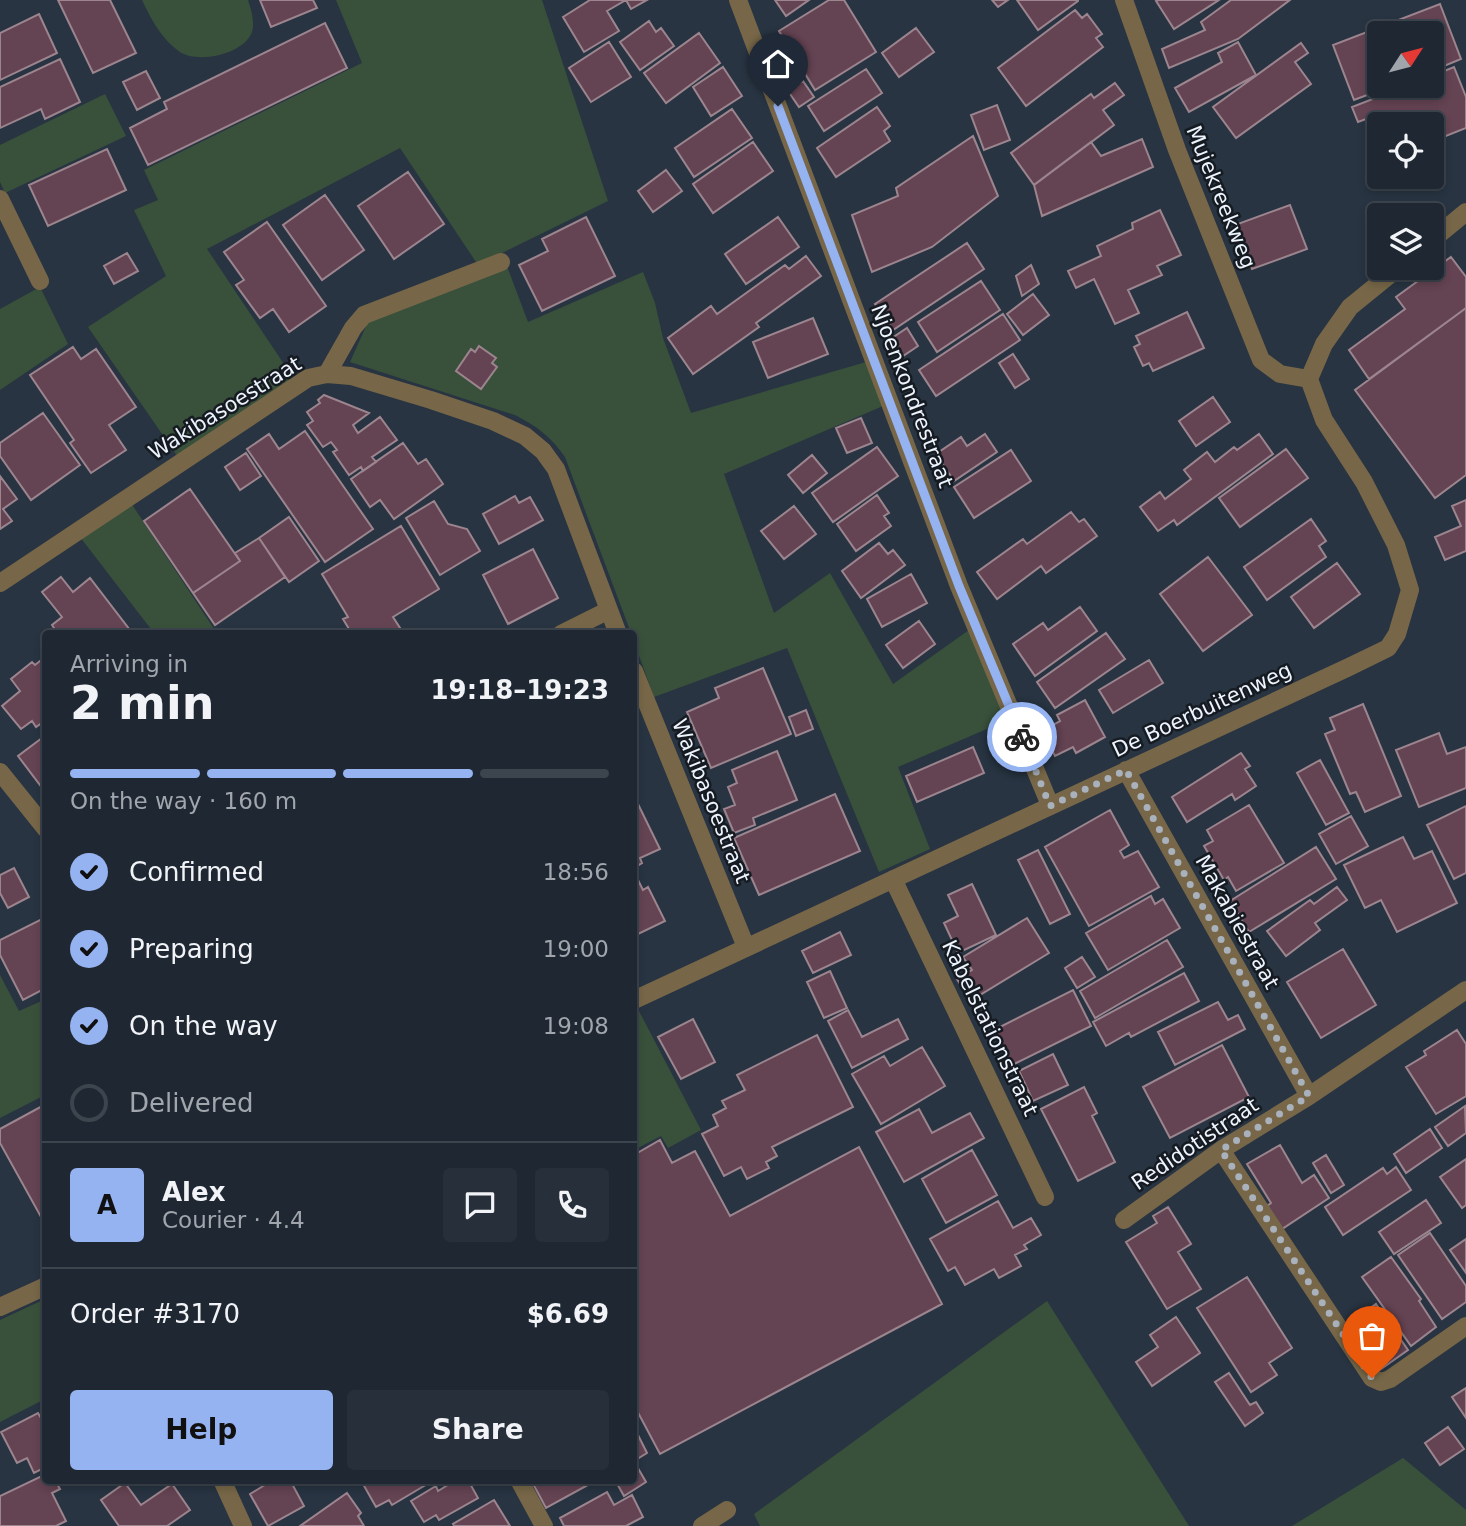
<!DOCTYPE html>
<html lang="en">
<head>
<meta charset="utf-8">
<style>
  :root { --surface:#1e2732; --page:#262f3a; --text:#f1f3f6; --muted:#a1a5ac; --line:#3c444d; --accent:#95b2f1 }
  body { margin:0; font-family:"DejaVu Sans",sans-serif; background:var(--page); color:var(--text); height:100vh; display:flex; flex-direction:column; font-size:26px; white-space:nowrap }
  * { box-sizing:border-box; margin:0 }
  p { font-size:23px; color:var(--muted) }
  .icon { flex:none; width:38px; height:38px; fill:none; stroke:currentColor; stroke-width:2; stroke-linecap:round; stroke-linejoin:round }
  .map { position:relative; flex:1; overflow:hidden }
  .panel { position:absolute; left:42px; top:630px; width:595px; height:854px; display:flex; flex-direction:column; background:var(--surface); border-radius:7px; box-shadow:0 4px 10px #0003,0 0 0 2px var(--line) }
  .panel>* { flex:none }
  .needle { width:46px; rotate:54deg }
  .buttons { position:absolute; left:1367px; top:21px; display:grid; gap:14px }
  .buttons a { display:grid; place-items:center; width:77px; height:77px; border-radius:7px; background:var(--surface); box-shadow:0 4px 10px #0003,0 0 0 2px var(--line); font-size:35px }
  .pin { position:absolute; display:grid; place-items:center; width:60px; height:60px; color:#fff; margin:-72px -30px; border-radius:50% 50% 50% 0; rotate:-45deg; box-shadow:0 0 7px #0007 }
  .pin .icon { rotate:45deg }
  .courier { position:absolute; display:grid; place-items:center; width:70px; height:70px; margin:-35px; border:5px solid #95b2f1; border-radius:50%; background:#fff; color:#222; box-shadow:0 2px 9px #0007 }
  .overview em { font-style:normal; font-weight:700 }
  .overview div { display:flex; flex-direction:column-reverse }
  .overview { display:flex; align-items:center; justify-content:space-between; height:119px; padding:0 28px }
  h1 { font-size:46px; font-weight:700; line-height:52px }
  .bar { display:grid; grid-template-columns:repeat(4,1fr); gap:10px 7px; align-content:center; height:84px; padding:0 28px }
  .bar i { height:9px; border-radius:5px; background:var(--line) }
  .bar .selected { background:var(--accent) }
  .bar p { grid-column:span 4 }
  .line { display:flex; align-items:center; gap:18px; padding:0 28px; border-top:2px solid var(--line) }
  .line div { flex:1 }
  .round { display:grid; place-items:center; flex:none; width:74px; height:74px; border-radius:7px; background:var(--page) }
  ol { padding:0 28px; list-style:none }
  li { display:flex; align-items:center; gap:21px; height:77px }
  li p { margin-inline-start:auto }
  li .icon { padding:7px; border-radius:50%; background:var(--accent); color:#111; stroke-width:4 }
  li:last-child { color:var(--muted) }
  li i { width:38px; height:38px; border:4px solid var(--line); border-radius:50% }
  .cta { display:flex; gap:14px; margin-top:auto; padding:14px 28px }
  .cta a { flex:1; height:80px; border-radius:7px; background:var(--accent); color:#111; font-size:28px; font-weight:700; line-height:80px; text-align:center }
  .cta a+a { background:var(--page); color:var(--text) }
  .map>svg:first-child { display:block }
  .green { fill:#39513b }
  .building { fill:#644352; stroke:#9c858e; stroke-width:2 }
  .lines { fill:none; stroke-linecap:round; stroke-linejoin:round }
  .minor { stroke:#776748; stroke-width:18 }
  .done { stroke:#a8b1bc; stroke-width:7; stroke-dasharray:0 12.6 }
  .route { stroke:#95b2f1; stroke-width:9 }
  .labels { text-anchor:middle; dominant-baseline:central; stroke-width:5; stroke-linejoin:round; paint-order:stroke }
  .street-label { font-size:21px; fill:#edf4fe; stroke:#151b21 }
</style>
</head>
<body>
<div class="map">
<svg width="1466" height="1526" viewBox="0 0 1466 1526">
  <rect width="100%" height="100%" fill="#283442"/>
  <path class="green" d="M142,0H248C251,10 255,21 252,32C244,54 199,64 180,52C162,40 151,19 142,0Z
    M336,0H542L608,201L502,253L528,322L643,272L655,303L663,338L691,413L866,362L883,406L724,474L774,613L830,573L893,684L969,630L1008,720L898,767L930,849L879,872L787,648L654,697L634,642V634L631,633L565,457C551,437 537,426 515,415L350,362L371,315L478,265L400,148L207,249L294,379L178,457L88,327L166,276L134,210L158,200L144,170L362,63Z
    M105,94L126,136L5,193L0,182V145Z
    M40,287L68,344L0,390V309Z
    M131,503L214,629L207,633H154L80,537Z
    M0,975L19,1011L46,999L45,1095L0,1118Z
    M639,1011L701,1130L668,1148L661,1136L634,1150V1014Z
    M45,1299L46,1387L43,1388L45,1399L0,1422V1320Z
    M1047,1301L1189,1526H760L754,1514Z
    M1403,1458L1466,1510V1526H1292Z"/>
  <path class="building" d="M58,0H110L136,53L93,73Z
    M260,0H313L317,8L271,27Z
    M590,0H647L631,9L626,0L607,11L619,31L584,52L563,17Z
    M775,0H809L786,16Z
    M829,0H844L876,52L815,90L779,31Z
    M992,0H1008L998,7Z
    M1017,0H1078V1L1038,30Z
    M1158,0H1219L1174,29L1156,1Z
    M1231,0H1290L1238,39L1169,68L1162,49L1205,30L1201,22Z
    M1440,4L1461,59L1432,71V33H1379V86H1391L1354,100L1333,45Z
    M1075,10L1082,18L1087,14L1102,34L1096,38L1103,47L1026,106L998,68Z
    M39,14L57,53L0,80V33Z
    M649,21L656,32L661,28L674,46L640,70L620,42Z
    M325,23L347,68L148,165L130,128L167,109L164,102Z
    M916,28L934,52L899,77L882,53Z
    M699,33L720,63L666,103L644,73Z
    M609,42L631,77L591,102L569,68Z
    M1238,42L1256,75L1189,112L1175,88L1222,62L1218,53Z
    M1301,43L1308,53L1295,62L1311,84L1236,138L1213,107Z
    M60,59L80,102L45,119L41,109L0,128V87Z
    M723,67L742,96L711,116L693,87Z
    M1454,67L1466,97V128L1433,141L1441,159L1432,163V124H1387L1382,113L1358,122L1352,107L1406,86H1432V76Z
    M866,69L882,93L824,131L808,106Z
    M146,71L160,98L137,110L123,82Z
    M803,81L814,97L799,107L788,91Z
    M1115,83L1124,95L1103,110L1114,125L1034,185L1011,153L1091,94L1094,98Z
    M997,105L1010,140L984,150L971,115Z
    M877,107L890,126L884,131L890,141L836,177L817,148Z
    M732,109L752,138L694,177L675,148Z
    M973,136L998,196L932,247L872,272L852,215L898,196L896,188Z
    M1142,139L1153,167L1042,216L1034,185L1091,142L1101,156Z
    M753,142L773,171L713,213L693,184Z
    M107,149L126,190L48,226L29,185Z
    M666,170L682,191L653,212L638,191Z
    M408,172L444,224L394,259L358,206Z
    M325,195L364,250L322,280L283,225Z
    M1290,205L1307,249L1252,269L1235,225Z
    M1160,210L1181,255L1157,266L1162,275L1128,290L1139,313L1115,324L1094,279L1076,288L1068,271L1101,256L1097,246L1133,229L1132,223Z
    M586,217L615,276L542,311L519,265L548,251L542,239Z
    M778,217L799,247L746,284L725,254Z
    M267,222L326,306L289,332L273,309L260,318L236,285L244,280L224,252Z
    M967,243L984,269L893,330L875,304Z
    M127,253L138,271L114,284L104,266Z
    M806,256L821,276L756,323L759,327L693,374L668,338L711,306L717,314L785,265L789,269Z
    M1451,257L1466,277V308L1369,379L1349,350L1405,309L1396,297Z
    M1031,265L1039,284L1022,296L1016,276Z
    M981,281L1000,310L937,352L918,322Z
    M1033,294L1049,315L1023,335L1007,314Z
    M1466,308V475L1435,498L1355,390Z
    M1187,312L1204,348L1153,371L1149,363L1143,366L1134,347L1140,344L1136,336Z
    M1003,314L1020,340L936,396L919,370Z
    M813,318L828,354L768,378L753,342Z
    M907,328L918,346L903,356L892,338Z
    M479,346L496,358L492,363L497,367L481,389L456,371L471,349L475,352Z
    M73,347L81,359L96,349L136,407L109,425L126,450L91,473L70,443L74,440L30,375Z
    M1013,354L1029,379L1015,388L999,363Z
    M324,395L369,413L353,425L358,433L380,417L397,440L372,457L376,462L363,471L361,467L349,475L333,452L337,450L331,442L323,447L307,425L313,421L307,412L320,403L318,400Z
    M1213,397L1230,422L1196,446L1179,421Z
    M43,413L80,465L31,500L0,456V443Z
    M861,418L872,443L847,453L836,428Z
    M305,431L373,529L325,562L247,449L269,434L279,449Z
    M985,434L997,452L954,481L936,454L961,437L967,446Z
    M1259,434L1273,454L1177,525L1174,520L1158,531L1140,507L1160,492L1165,499L1191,479L1184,470L1207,452L1215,462L1234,447L1237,450Z
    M403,443L418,464L426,459L443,484L394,519L380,500L370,507L351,479Z
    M877,447L898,476L833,522L812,493Z
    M1286,449L1308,478L1240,527L1219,498Z
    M1011,450L1031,481L974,518L954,487Z
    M246,453L261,476L240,490L225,467Z
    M812,455L827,473L803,493L788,475Z
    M0,476L17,499L3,509L12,521L0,529Z
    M190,489L240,561L193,593L144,521Z
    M877,495L889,513L884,516L891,526L856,551L837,524Z
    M515,496L519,503L530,497L543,520L499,544L483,514Z
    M1466,500V551L1445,560L1435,537L1461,526L1452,506Z
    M434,501L448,524L467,529L480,551L440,575L406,518Z
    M794,506L816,534L784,559L761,531Z
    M1071,512L1079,522L1084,519L1097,536L1046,573L1041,566L997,599L977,572L1023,539L1027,544Z
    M289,517L319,561L289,582L259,538Z
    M1311,519L1326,541L1319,546L1326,557L1267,600L1244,567Z
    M401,526L439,589L393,617L404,634H352L343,619L348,617L322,574Z
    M259,538L285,577L215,625L193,593L240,561L235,553Z
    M879,543L888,554L893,550L905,565L861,598L842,571Z
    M533,549L558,598L508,624L483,575Z
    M1208,557L1252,615L1203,651L1160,594Z
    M1337,563L1360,594L1314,628L1291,597Z
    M911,574L927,603L882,627L867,599Z
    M61,577L73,592L90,578L133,634H58L52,625L62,617L42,592Z
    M1080,607L1097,631L1035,676L1013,644L1043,623L1048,630Z
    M919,621L935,644L903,668L886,645Z
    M1106,633L1125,659L1055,708L1037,682Z
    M45,657L46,720L36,727L32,721L21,729L2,706L20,691L11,679L32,662L35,665Z
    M1149,660L1163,683L1113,713L1099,690Z
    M763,668L791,734L711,768L687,712L719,698L715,688Z
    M1085,700L1105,737L1076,753L1073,747L1055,756L1042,731L1060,721L1057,715Z
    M1363,704L1401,796L1365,812L1356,792L1350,794L1325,734L1335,730L1330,718Z
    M806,710L813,729L796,736L789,717Z
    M1439,733L1447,754L1466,747V788L1419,807L1396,750Z
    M46,735V793L18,756Z
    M973,747L984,773L917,802L906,776Z
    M777,751L797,800L753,818L755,825L734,833L724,809L735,805L728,787L737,783L732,770Z
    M1241,753L1250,766L1245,769L1256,786L1235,800L1232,794L1187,822L1172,797Z
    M1320,760L1349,813L1326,825L1297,773Z
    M835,794L860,851L759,895L734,838Z
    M637,802L660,849L640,858L642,863L634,868V804Z
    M1249,805L1284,863L1236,891L1228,877L1224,880L1204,846L1213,841L1207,830Z
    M1466,806V873L1454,879L1427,825Z
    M1110,810L1129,845L1120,851L1124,858L1138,851L1159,887L1089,926L1045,847Z
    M1351,816L1368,846L1336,864L1319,834Z
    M1403,837L1414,859L1432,851L1457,903L1397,932L1381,900L1365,908L1344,865Z
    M1316,847L1336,879L1249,932L1230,901Z
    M1038,850L1070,914L1050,924L1018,860Z
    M14,868L29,897L8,908L0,893V875Z
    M634,872L643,890L648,887L665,921L634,936Z
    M972,884L996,935L958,953L944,923L958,916L948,895Z
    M1337,887L1347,900L1315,923L1320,930L1286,956L1267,931L1310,900L1314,904Z
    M1151,896L1155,904L1163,899L1180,928L1108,970L1086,933Z
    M46,917V988L23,1000L0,955V940Z
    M1027,918L1049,953L970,1001L957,979L972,970L963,957Z
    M840,932L851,955L813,973L802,951Z
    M1167,940L1183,967L1095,1018L1080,991Z
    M1343,949L1376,1005L1321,1038L1287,982Z
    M1082,957L1095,977L1077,988L1065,968Z
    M830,971L847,1008L824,1018L807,982Z
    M1184,973L1199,1001L1131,1037L1129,1033L1106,1046L1093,1022Z
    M1073,990L1091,1026L1012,1065L994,1030Z
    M1218,1002L1228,1020L1238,1015L1245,1029L1175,1065L1158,1032Z
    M848,1010L862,1037L898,1019L908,1039L852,1068L828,1021Z
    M693,1019L715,1062L681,1079L658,1037Z
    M1457,1030L1466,1044V1096L1436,1114L1406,1067L1426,1055L1424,1051Z
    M817,1035L853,1107L772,1147L777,1156L766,1162L769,1168L747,1179L741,1167L724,1176L702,1134L718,1126L713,1115L726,1108L722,1101L745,1090L737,1075Z
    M1222,1045L1249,1097L1170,1138L1143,1087Z
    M922,1047L945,1086L881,1124L852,1074L884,1056L890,1066Z
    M1053,1054L1068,1085L1033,1101L1019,1071Z
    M1084,1087L1097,1113L1092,1116L1115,1162L1078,1181L1041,1109Z
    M46,1104V1226L0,1143V1129Z
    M1465,1106L1466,1133L1448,1146L1435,1127Z
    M919,1109L932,1133L970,1113L984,1138L904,1182L876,1132Z
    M1430,1129L1442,1148L1406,1173L1394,1154Z
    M660,1140L672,1163L695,1151L730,1216L859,1147L942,1304L660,1454L634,1405V1155Z
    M1280,1145L1302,1183L1314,1175L1329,1198L1282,1229L1267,1206L1271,1203L1247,1164Z
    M972,1150L997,1195L946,1223L922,1179Z
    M1326,1155L1344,1185L1331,1193L1313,1163Z
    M1466,1159V1205L1462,1208L1440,1177Z
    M1396,1167L1411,1190L1343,1235L1325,1207L1383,1168L1387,1174Z
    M1426,1200L1441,1223L1394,1254L1379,1232Z
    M998,1201L1013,1228L1031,1218L1041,1235L1024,1245L1027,1249L1015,1255L1021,1266L999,1278L994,1269L965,1285L955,1267L948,1271L930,1239Z
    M1168,1207L1191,1244L1178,1252L1201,1289L1167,1309L1126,1242L1157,1223L1153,1216Z
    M1430,1233L1466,1286V1302L1442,1319L1398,1255Z
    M1466,1239V1273L1450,1250Z
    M1391,1257L1421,1299L1419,1301L1436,1327L1411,1346L1362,1277Z
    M1247,1277L1292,1348L1269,1363L1277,1375L1251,1392L1197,1308Z
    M1376,1304L1408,1350L1378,1371L1346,1325Z
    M1176,1317L1200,1353L1152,1386L1136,1362L1158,1347L1150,1335Z
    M1229,1373L1250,1405L1256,1402L1263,1413L1245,1426L1215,1382Z
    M1466,1388V1418L1452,1397Z
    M38,1413L46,1427V1467L34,1473L27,1458L17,1463L1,1432Z
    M634,1427L647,1453L634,1461Z
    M1448,1427L1464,1449L1440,1465L1425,1443Z
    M635,1463L646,1482L624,1496L615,1480H634Z
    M46,1474V1480H55L60,1489L52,1493L66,1521L56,1526H0V1496Z
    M273,1480H290L304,1506L268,1526L250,1494Z
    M369,1480H434L392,1505L389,1500L376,1507L363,1484Z
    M456,1480H468L478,1498L439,1520L436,1515L424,1522L411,1501L436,1486L438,1491Z
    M531,1480H597L546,1508Z
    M125,1483L141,1505L172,1484L190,1510L167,1526H119L101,1500Z
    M607,1492L614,1505L632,1495L643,1517L626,1526H564L560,1518Z
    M347,1493L361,1513L358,1516L364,1526H300Z
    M494,1500L510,1526H454L453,1524Z"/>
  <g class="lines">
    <path class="minor" d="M738,0L959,586L1050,805
      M1124,0L1177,150L1261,360L1280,374L1309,379
      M0,199L40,281
      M1432,240L1466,212
      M327,374L353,328L364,315L501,262
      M0,583L308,378L327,374L351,376L431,400L493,421L525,436L543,451L556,469L618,634
      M561,634L609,610
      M634,671L746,947
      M1126,770L1309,1096
      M0,772L46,829
      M893,879L1045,1197
      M634,1000L1349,667L1388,648L1397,634L1410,590L1396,545L1364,482L1324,420L1309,379L1324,344L1350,307L1398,268
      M1221,1150L1372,1378L1381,1382L1390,1379L1466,1326
      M1124,1220L1221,1150L1309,1096L1466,990
      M0,1307L46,1286
      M222,1480L243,1526
      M519,1480L544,1526
      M702,1526L727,1510"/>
  </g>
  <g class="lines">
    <path class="done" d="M1022,737L1050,806L1126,770L1309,1096L1221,1150L1372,1378"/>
    <path class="route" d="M778,106L959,586L1022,737"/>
  </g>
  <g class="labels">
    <g class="street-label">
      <text transform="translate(1221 197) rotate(68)">Mujekreekweg</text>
      <text transform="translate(912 396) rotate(69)">Njoenkondrestraat</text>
      <text transform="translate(225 408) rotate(-32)">Wakibasoestraat</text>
      <text transform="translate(1202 710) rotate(-25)">De Boerbuitenweg</text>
      <text transform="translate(711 801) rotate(68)">Wakibasoestraat</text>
      <text transform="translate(1237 922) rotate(61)">Makabiestraat</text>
      <text transform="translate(990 1028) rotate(64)">Kabelstationstraat</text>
      <text transform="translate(1195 1144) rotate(-34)">Redidotistraat</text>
    </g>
  </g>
</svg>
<div class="buttons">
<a><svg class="needle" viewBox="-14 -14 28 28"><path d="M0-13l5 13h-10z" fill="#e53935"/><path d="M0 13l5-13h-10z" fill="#a1a5ac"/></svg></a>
<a><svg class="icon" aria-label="locate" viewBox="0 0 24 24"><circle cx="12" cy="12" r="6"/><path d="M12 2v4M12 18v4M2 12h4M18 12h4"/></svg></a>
<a><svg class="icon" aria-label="layers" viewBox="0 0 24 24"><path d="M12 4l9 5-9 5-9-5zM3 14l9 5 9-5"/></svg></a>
</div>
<div class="pin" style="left:1372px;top:1378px;background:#ea580c"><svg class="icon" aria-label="bag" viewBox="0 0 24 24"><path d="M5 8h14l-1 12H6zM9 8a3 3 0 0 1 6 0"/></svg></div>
<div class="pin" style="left:778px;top:106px;background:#1f2937"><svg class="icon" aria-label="home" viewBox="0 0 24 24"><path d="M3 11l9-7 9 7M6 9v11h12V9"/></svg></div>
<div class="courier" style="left:1022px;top:737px"><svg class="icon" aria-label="bike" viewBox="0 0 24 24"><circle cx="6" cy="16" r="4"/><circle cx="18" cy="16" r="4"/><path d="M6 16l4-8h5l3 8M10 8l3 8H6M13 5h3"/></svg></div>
<section class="panel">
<div class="overview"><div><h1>2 min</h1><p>Arriving in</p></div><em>19:18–19:23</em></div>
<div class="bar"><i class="selected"></i><i class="selected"></i><i class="selected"></i><i></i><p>On the way · 160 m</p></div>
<ol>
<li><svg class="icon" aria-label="check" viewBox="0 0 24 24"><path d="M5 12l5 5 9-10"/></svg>Confirmed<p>18:56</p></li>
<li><svg class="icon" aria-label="check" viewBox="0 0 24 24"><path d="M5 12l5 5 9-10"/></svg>Preparing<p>19:00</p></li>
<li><svg class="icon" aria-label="check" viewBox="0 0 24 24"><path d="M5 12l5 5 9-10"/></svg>On the way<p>19:08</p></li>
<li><i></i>Delivered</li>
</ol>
<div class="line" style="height:126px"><b class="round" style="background:var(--accent);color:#111">A</b><div><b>Alex</b><p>Courier · 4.4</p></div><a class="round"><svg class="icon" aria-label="chat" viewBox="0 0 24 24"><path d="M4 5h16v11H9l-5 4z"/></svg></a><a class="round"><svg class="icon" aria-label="phone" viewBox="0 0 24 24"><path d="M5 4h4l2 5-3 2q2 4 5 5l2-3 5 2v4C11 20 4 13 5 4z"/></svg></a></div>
<div class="line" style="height:91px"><div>Order #3170</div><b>$6.69</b></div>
<div class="cta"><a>Help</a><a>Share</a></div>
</section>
</div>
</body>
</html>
